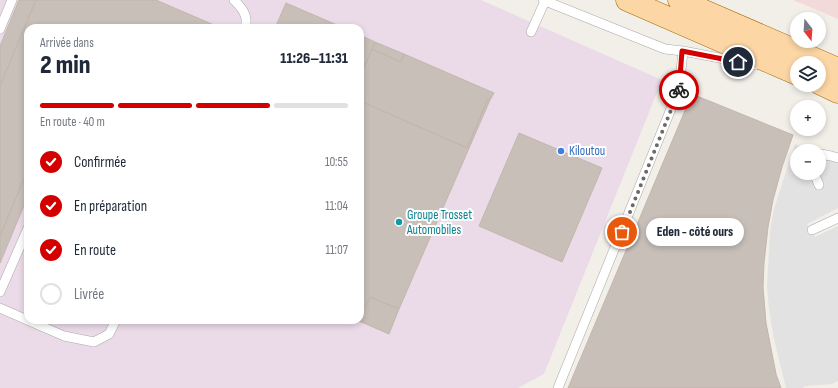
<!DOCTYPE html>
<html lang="fr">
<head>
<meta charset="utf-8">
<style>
  :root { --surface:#fff; --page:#f6f6f7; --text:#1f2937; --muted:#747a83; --line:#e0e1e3; --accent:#d40000 }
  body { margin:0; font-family:"Sofia Sans Condensed",sans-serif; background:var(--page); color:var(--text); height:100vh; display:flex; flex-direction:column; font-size:15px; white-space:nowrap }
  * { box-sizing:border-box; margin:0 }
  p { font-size:13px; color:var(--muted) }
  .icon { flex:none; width:22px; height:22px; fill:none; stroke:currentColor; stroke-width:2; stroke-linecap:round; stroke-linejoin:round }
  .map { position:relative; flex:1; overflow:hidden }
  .details { position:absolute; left:24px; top:24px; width:340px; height:300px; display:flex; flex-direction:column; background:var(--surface); border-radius:12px; box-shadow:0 2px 6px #0003 }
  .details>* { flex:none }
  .needle { width:26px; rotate:163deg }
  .controls { position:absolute; left:790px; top:12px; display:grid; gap:8px }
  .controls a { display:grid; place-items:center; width:36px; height:36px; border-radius:50%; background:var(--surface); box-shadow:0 2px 6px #0003; font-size:20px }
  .pin { position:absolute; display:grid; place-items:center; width:34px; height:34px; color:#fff; margin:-17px; border:2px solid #fff; border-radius:50%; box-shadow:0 1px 4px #0007 }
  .courier { position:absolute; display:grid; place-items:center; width:40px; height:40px; margin:-20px; border:3px solid #d40000; border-radius:50%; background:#fff; color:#222; box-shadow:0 1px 5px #0007 }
  .bubble { position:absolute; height:28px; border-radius:14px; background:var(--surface); box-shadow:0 2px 6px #0003; font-size:13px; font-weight:800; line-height:28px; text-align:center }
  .headline em { font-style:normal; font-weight:800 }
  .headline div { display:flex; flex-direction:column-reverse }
  .headline { display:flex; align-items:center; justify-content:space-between; height:68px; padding:0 16px }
  h1 { font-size:26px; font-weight:800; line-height:30px }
  .bar { display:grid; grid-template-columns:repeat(4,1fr); gap:6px 4px; align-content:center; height:48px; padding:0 16px }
  .bar i { height:5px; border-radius:3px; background:var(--line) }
  .bar .on { background:var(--accent) }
  .bar p { grid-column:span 4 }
  ol { padding:0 16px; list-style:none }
  li { display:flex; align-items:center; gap:12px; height:44px }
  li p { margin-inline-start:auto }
  li .icon { padding:4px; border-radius:50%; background:var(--accent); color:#fff; stroke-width:4 }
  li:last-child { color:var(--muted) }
  li i { width:22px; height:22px; border:2px solid var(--line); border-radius:50% }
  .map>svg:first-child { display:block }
  .commercial { fill:#f2dad9 }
  .industrial { fill:#ebdbe8; fill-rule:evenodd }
  .parking { fill:#e2e2e2 }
  .building { fill:#c7bfb8; stroke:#c4b6ab }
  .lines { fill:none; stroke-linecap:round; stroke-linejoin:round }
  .lane-casing { stroke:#a9a9a9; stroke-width:10 }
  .primary-casing { stroke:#a06b00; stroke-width:23 }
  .lane { stroke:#fff; stroke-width:9 }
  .primary { stroke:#fcd6a4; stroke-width:22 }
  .done { stroke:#6b6a68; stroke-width:4; stroke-dasharray:0 7.2 }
  .route { stroke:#d40000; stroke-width:5 }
  .shop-dot { fill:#3f7fe0; stroke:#fff; stroke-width:1.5 }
  .culture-dot { fill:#0f9aa8; stroke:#fff; stroke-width:1.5 }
  .labels { text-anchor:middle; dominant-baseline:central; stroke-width:4; stroke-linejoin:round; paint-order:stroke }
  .shop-label { font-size:13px; fill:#366cbe; stroke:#fff; text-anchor:start }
  .culture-label { font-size:13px; fill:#0d838f; stroke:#fff; text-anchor:start }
</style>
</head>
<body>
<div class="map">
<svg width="838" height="388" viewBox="0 0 838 388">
  <rect width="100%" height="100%" fill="#f2efe9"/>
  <path class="commercial" d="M793,0H838V19Z"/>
  <path class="industrial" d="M0,0H481L662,80L544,374L518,388H0ZM28,28H360V320H28Z"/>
  <path class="parking" d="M795,144L812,151H797V173H819V154L838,162V208L807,224L815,237L838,226V381L832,384L806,386L802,388H786L774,339L769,310L767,286L770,231L774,209Z"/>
  <path class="building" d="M19,0H36L0,86V46Z
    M36,0H156L221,28H28V169L0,236V86Z
    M286,3L344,28H275Z
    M360,35L375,42L360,77Z
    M375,42L404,54L401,62L372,49Z
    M372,49L401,62L404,54L494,93L490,100L488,99L467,148L360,101V77Z
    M692,94L793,135L782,167L773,200L768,227L764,263L763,287L766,323L776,374L781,388H568Z
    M488,99L490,100L399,309L370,297L365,307L360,305V101L467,148Z
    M519,133L602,168L562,262L479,226Z
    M28,169V196L0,263V236Z
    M370,297L399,309L389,334L359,321Z"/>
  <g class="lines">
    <g class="lane-casing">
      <path id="lane" d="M234,0C242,8 249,16 245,28
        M543,0L665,49L683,51L756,65
        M0,29L12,0
        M531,32L545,1
        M819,156L821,154L831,156L838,158
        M814,173L819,185
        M812,230L838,218
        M0,292L28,228
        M0,308L64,336L94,342L109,334L116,320
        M558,388L679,89L683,51"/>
    </g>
    <g class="primary-casing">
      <path id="primary" d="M627,0L797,74
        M679,0L838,69
        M819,83L838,92"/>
    </g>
    <use href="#lane" class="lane"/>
    <use href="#primary" class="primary"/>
  </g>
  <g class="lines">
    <path class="done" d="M622,232L679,90"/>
    <path class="route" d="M679,90L682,51L738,62"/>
  </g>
  <circle class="shop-dot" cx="561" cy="151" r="4"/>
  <circle class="culture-dot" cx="399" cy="222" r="4"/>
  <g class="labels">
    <g class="shop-label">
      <text x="569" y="151">Kiloutou</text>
    </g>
    <g class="culture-label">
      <text x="407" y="215">Groupe Trosset<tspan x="407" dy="15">Automobiles</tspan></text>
    </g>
  </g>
</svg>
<div class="controls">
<a><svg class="needle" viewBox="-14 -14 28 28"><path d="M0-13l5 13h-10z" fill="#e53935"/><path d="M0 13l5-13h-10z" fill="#747a83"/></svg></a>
<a><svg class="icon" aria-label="layers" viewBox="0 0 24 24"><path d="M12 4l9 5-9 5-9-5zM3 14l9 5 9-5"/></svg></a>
<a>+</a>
<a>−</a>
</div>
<div class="pin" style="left:622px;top:232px;background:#ea580c"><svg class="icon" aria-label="bag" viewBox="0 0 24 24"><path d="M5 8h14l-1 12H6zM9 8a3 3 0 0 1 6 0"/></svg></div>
<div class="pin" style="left:738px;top:62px;background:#1f2937"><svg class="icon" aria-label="home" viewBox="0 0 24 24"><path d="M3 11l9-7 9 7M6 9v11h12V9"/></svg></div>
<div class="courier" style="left:679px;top:90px"><svg class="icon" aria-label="bike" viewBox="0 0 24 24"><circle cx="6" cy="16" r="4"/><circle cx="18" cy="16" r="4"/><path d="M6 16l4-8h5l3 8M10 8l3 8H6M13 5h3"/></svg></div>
<div class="bubble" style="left:646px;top:218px;width:98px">Eden - côté ours</div>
<section class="details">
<div class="headline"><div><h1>2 min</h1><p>Arrivée dans</p></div><em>11:26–11:31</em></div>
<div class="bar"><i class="on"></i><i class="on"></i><i class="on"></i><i></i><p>En route · 40 m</p></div>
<ol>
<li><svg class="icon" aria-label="check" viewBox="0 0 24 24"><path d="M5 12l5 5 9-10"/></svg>Confirmée<p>10:55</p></li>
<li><svg class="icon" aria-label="check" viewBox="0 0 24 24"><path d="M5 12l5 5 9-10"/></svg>En préparation<p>11:04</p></li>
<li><svg class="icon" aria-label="check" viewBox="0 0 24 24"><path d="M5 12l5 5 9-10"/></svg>En route<p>11:07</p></li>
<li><i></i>Livrée</li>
</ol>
</section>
</div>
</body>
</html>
